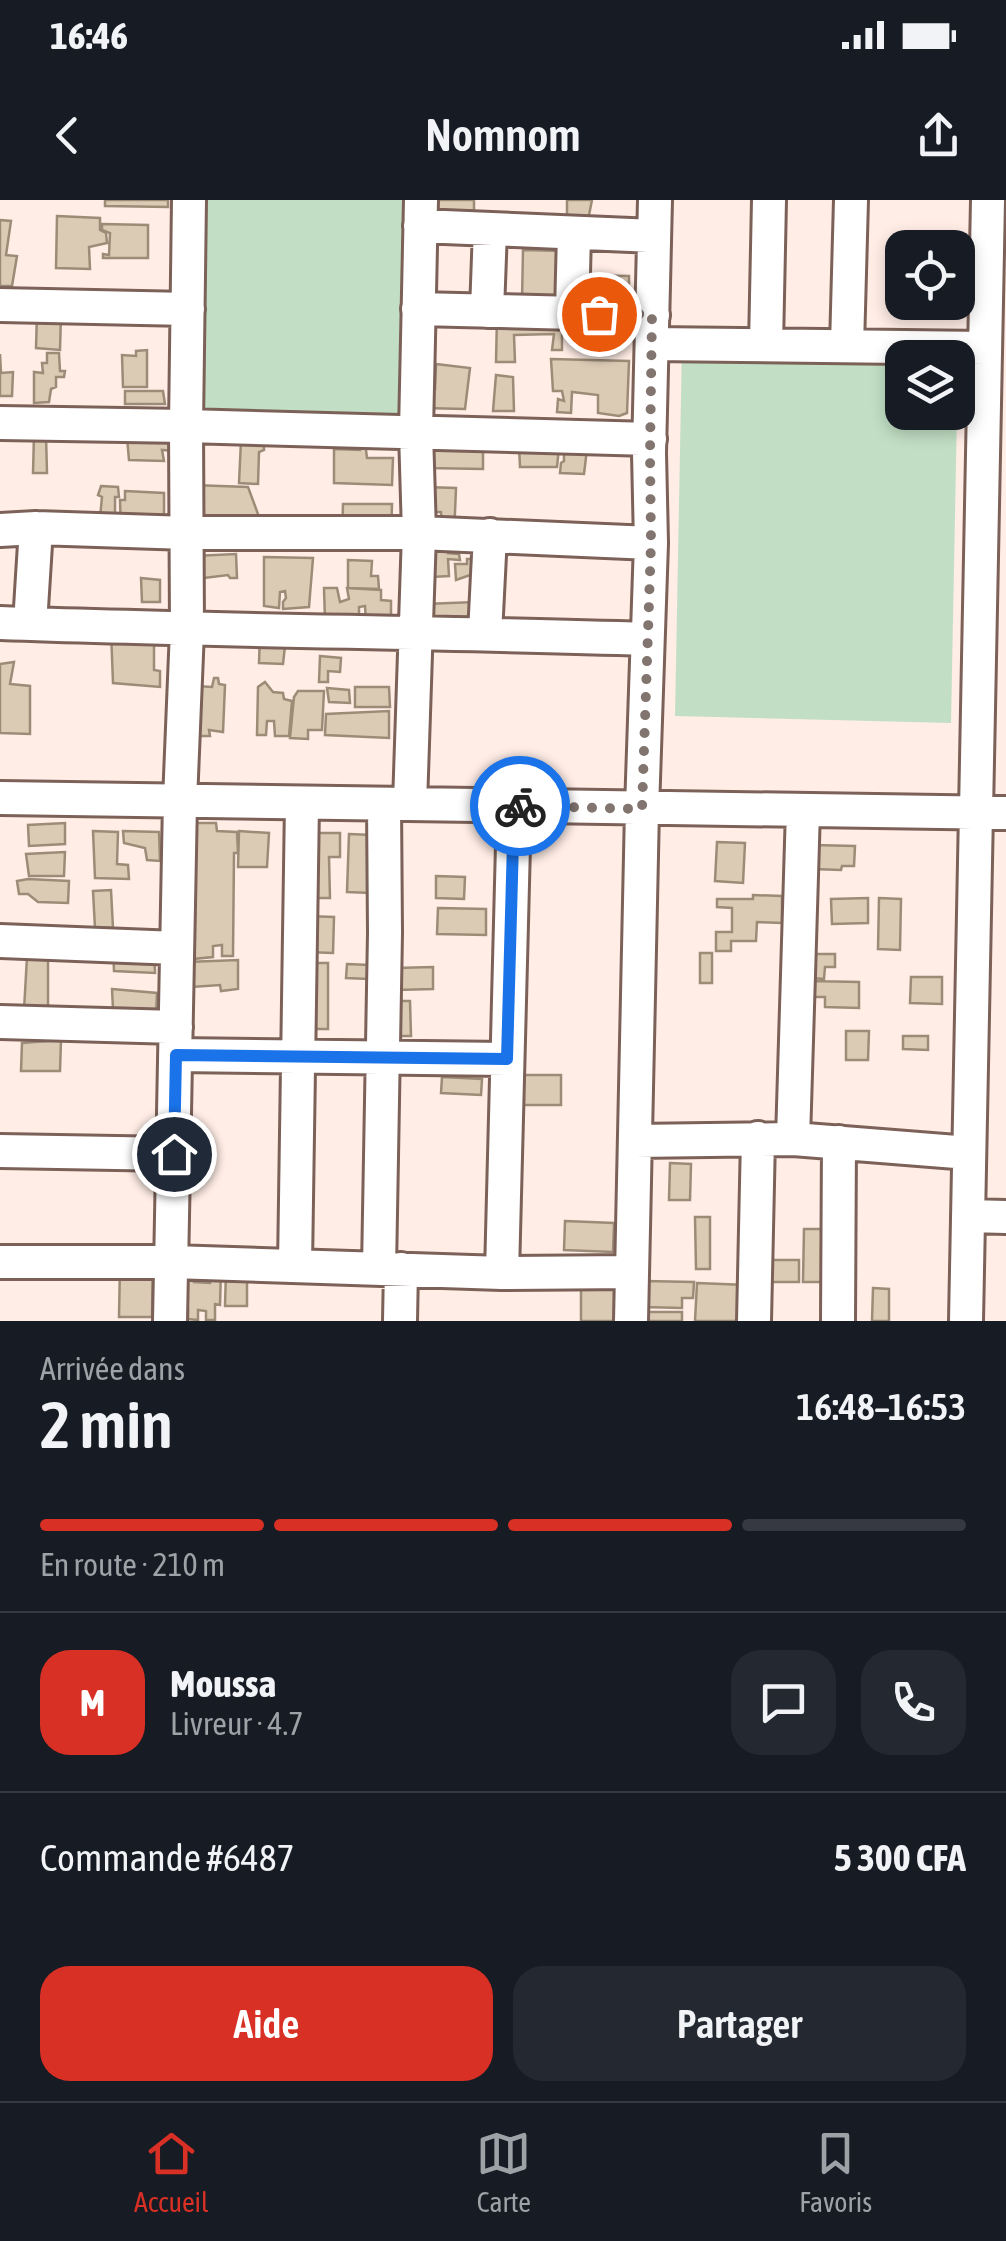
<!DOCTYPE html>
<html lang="fr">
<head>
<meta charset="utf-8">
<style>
  :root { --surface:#171b24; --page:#242831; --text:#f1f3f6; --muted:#9ea1a6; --line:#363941; --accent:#d93025 }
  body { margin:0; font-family:"Asap Condensed",sans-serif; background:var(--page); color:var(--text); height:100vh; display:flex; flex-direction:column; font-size:38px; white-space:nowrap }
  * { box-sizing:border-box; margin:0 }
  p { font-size:32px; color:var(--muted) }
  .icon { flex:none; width:55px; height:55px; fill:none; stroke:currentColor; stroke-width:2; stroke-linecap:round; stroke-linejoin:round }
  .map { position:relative; height:1121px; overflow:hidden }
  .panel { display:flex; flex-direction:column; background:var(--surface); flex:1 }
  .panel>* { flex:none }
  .tools { position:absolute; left:885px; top:30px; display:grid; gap:20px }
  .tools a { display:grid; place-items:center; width:90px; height:90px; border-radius:20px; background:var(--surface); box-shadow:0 5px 15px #0003; font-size:50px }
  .pin { position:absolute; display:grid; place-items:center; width:85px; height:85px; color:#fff; margin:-42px; border:5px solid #fff; border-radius:50%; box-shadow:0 2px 10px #0007 }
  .courier { position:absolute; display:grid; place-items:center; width:100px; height:100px; margin:-50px; border:8px solid #1a73e8; border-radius:50%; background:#fff; color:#222; box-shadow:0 2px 12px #0007 }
  .overview em { font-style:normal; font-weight:600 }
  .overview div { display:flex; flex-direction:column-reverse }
  .overview { display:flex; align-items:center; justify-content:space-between; height:170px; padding:0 40px }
  h1 { font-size:65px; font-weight:600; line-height:75px }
  .bar { display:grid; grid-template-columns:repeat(4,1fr); gap:15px 10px; align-content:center; height:120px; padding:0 40px }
  .bar i { height:12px; border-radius:8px; background:var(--line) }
  .bar .selected { background:var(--accent) }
  .bar p { grid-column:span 4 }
  .line { display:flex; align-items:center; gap:25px; padding:0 40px; border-top:2px solid var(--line) }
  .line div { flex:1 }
  .round { display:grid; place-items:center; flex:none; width:105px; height:105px; border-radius:30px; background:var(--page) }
  .primary-button { display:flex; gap:20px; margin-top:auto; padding:20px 40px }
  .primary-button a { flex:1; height:115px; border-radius:30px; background:var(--accent); color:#fff; font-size:40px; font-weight:600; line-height:115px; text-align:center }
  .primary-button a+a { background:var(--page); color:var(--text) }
  .status { display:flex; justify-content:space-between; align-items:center; height:70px; padding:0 50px; background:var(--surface); direction:ltr }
  .status svg { height:28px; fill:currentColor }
  header { display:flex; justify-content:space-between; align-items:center; height:130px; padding:0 40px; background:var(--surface); font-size:45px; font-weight:600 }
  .dock { display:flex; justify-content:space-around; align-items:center; height:140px; border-top:2px solid var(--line); background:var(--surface); font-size:28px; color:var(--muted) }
  .dock a { display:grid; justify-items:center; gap:5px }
  .dock .selected { color:var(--accent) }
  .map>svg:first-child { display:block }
  .green { fill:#c2dfc5 }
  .building { fill:#dccbb4; stroke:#9c8c77; stroke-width:2.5 }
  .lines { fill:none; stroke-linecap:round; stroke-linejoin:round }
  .minor-casing { stroke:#7b6158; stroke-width:38 }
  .minor { stroke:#fff; stroke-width:32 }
  .done { stroke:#82746f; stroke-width:10; stroke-dasharray:0 18 }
  .route { stroke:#1a73e8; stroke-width:12 }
</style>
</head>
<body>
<div class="status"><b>16:46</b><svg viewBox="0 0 49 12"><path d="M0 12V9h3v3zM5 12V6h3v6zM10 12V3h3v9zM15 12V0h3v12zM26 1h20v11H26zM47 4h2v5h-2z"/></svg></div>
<header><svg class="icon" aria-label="back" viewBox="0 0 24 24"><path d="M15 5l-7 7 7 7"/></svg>Nomnom<svg class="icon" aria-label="share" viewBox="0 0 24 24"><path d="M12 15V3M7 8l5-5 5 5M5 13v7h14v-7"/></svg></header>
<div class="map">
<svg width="1006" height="1121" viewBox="0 0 1006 1121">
  <rect width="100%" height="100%" fill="#ffede6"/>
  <path class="green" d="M197,0H412L408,222L193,217Z
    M682,145L958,153V200V158H902V212L957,213L951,523L675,516Z"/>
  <path class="building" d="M105,0H168V7L105,6Z
    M434,0H474V12L434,10Z
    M567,0H592L588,20H567Z
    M57,16L100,18V30L106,33L107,43L89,47L90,69L56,68Z
    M0,20L11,21L6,55L17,56L12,86H0Z
    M102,24L148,25V58H103V54L109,55L110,33L102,30Z
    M523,50L565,51L563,102L522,101Z
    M580,75L629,76V101L580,100Z
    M37,113L61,115L60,150L36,148Z
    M497,116L562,118V150H552L554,134L514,135L515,162H496Z
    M147,150V187H123L122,155L136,156V151Z
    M47,153H59L60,171H65L64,177H56V187L51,189L49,202L34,203V172L43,173L42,163H47Z
    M0,154L1,173L13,172L12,196H0Z
    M551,159L629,161L627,213L619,216L598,213V195L572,192L571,213L557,212L558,199L564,201L562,191H553Z
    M436,164L470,168L465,209L424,208L427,188L435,189Z
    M496,175L513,177L514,211H493Z
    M125,191H163L165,204H125Z
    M34,235L46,236L47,273H33Z
    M127,237L173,242L174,251L162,250L164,261L129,260Z
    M264,239V250L259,252L258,284L239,283L241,241Z
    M427,240L483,244V269L427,268Z
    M361,242H365L367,258H393L392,285L334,283V249L360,250Z
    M519,246L559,247L557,267H520Z
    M564,247L587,249L584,274L560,273L561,263L564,261Z
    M192,285L248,287L258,314L257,336L192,339Z
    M101,286L118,287L119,297H115V320L100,318L102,297L98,295Z
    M425,287L456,288L454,336H442L441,312H424Z
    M125,291L164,293V335L121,334L120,300H125Z
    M343,304H392L391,339L342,337Z
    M417,348L448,351V353L459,354L460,360L448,359L449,376L432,377Z
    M236,354L237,378H230L228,375L195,379L194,356Z
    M264,357L313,358L309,407L283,409V402L286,398L285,391L280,392L279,408L264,406Z
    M467,359H474L473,374L456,380L455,364H467Z
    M348,360L372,361L371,376H378L379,389L348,388Z
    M141,378L160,380V402H142Z
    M324,388H337L340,402L349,399L347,388L381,390V400L391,401V418L366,422L365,406L359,407V422L325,420Z
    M475,402L474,424L422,421L425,404Z
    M161,429V445H154V470L160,471V487L113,483L111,431Z
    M260,434L285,446L283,464L259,463Z
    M320,456L341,458L340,472L328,471V482H319Z
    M14,462L10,484L30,486V534L0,533V464Z
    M214,478H218L219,484L225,485L223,532L209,530L210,536H189L196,486L212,487Z
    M265,482L273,492L283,493L284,499L292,501L289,536H275L274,521H267L266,535H257L258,487Z
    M355,487H389L390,507H355Z
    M327,488L349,490L350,503L329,502Z
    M298,491H324L322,530H308V539L290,538L294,497Z
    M389,511V538L325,535L326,514Z
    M65,623V644L29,646L28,625Z
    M191,623H216L217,631L237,632L238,653H234L233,756H222V745L213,746V757L182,760Z
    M93,631L118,632L117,664L128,665L129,679L95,678Z
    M123,631L159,632L160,661L147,660L145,648L124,643Z
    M239,631L269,633L267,667H238Z
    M310,633H340V657H329L330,698H310Z
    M349,634L372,635L371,693L347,692Z
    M717,642L745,643L743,683L715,681Z
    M813,645L855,646L854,666H842L841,670L813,669Z
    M65,652L64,676H29L26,654Z
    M436,676L465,677L464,699L436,698Z
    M28,679L69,681L68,703L38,702L28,694H19L17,681Z
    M111,690L113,728H95L93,691Z
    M753,695L782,696V723L757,722L756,741H731V751H716V732H732V708L717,707V699H753Z
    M868,698V723L832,724L831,699Z
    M879,698L901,699L900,750L878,749Z
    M438,708L486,709V735L437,734Z
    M306,716L334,717L333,753L305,752Z
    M113,747L154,749L155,773L114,771Z
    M700,753H712V783H700Z
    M813,754H835V767H825L824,779L812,778Z
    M27,757H48V810H24Z
    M238,760V789L221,791L220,785L192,787L187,762Z
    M306,763H328V829H306Z
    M347,764L369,765V779L346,778Z
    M433,767V789L396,790V768Z
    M911,777H942V804L910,803Z
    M811,781L859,782V808L825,807V797H810Z
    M112,789L157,793L156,814L113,809Z
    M388,801H410L411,836H397Z
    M846,831H869L868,860H846Z
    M903,836H928V850L903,849Z
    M61,840L60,871H21L22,843Z
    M516,875H561V905H516Z
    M442,877L482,879L481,895L441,893Z
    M670,963L691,964L690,1000H669Z
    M695,1017H710V1069H696Z
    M565,1021L614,1023L613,1052L564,1050Z
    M804,1029H825L824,1082H803Z
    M762,1060H799V1082H762Z
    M120,1065L153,1066L152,1117H119Z
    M179,1068H194V1082L210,1083V1069H221L220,1105L215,1104V1120H206V1111L198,1110V1120L188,1119V1110H179Z
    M226,1071L247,1072V1106H225Z
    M581,1079H614V1121H581Z
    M644,1081L694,1082L693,1098H682V1108L643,1107Z
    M697,1083L746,1085L745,1121H695Z
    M873,1088L889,1089V1121H872Z
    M644,1112H682V1121H643Z"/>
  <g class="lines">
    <g class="minor-casing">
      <path id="minor" d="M420,26L654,36
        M0,105L188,109
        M418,109L653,115
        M487,111L490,29
        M572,114L574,33
        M652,144L985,148
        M766,145L769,0
        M847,146L851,0
        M0,223L186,226L650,239
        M0,330L36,328L188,333H419L651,343
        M0,423C216,431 432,432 647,439
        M30,424L36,328
        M485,434L490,335
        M0,598L1006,613
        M410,604L419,333L416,232L421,0
        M0,741L177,748
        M0,822L176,827
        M176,855L507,859
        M793,939L803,610
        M635,941L793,939L969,953
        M0,951L174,954
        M968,1016L1006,1017
        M0,1062H172L502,1073L632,1072
        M295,1066L302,603
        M379,1069L385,733L384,604
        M502,1073L514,606
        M170,1121L180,601L187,430L186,226L189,0
        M400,1121L401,1069
        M631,1121L642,609L651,343L649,253L655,0
        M754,1121L758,938
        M838,1121L839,942
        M966,1121L988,0"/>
    </g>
    <use href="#minor" class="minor"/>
  </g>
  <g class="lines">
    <path class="done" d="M520,606L642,609L651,343L650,253L652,114H599"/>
    <path class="route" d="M174,954L176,855L507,859L514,606H520"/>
  </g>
</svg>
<div class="tools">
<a><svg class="icon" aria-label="locate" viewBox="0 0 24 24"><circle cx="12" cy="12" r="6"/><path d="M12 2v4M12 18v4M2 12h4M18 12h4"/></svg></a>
<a><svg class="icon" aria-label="layers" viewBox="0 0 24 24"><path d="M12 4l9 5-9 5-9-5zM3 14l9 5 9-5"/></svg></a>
</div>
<div class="pin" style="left:599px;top:114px;background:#ea580c"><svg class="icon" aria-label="bag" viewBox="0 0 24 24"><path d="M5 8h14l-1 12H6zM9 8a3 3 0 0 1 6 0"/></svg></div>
<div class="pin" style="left:174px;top:954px;background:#1f2937"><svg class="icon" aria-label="home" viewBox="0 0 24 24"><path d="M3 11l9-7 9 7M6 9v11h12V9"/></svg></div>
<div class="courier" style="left:520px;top:606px"><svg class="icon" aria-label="bike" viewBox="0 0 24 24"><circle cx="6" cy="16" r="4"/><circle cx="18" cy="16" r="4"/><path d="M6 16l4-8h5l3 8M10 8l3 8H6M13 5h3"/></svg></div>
</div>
<section class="panel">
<div class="overview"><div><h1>2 min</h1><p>Arrivée dans</p></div><em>16:48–16:53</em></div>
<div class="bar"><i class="selected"></i><i class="selected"></i><i class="selected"></i><i></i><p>En route · 210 m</p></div>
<div class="line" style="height:180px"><b class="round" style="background:var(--accent);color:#fff">M</b><div><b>Moussa</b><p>Livreur · 4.7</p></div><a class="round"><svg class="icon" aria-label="chat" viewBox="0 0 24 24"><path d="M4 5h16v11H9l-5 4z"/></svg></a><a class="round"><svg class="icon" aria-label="phone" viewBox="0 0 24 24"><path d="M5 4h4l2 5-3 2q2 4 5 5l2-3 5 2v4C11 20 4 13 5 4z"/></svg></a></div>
<div class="line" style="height:130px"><div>Commande #6487</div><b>5 300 CFA</b></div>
<div class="primary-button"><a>Aide</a><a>Partager</a></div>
</section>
<nav class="dock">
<a class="selected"><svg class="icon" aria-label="home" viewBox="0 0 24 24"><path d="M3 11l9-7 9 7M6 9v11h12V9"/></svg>Accueil</a>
<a><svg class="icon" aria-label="map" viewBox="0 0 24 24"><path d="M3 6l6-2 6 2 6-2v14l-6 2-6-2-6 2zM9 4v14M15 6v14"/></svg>Carte</a>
<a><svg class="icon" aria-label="saved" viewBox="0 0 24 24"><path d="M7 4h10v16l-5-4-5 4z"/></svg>Favoris</a>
</nav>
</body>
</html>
